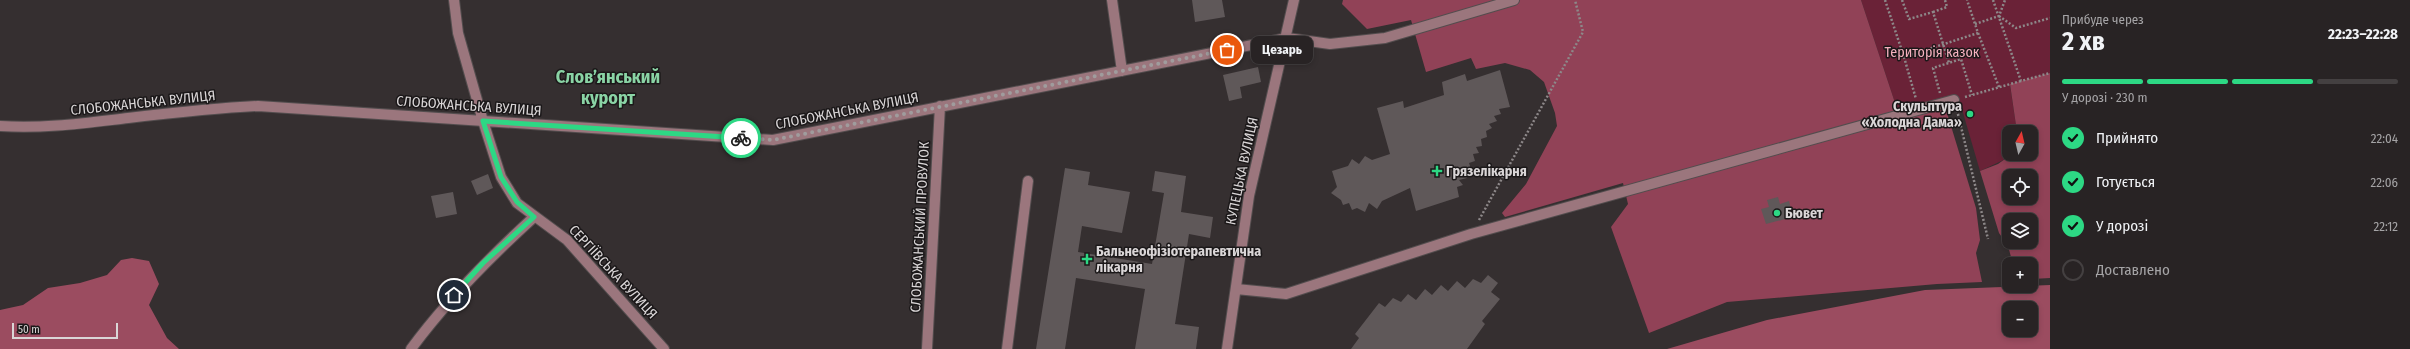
<!DOCTYPE html>
<html lang="uk">
<head>
<meta charset="utf-8">
<style>
  :root { --surface:#282324; --page:#302b2c; --text:#f1f3f6; --muted:#a5a4a6; --line:#444041; --accent:#2dd884 }
  body { margin:0; font-family:"Fira Sans Condensed",sans-serif; background:var(--page); color:var(--text); height:100vh; display:flex; flex-direction:column; font-size:15px; white-space:nowrap }
  * { box-sizing:border-box; margin:0 }
  p { font-size:13px; color:var(--muted) }
  .icon { flex:none; width:22px; height:22px; fill:none; stroke:currentColor; stroke-width:2; stroke-linecap:round; stroke-linejoin:round }
  .map { position:relative; flex:1; overflow:hidden }
  .side { display:flex; flex-direction:column; background:var(--surface); width:360px }
  .side>* { flex:none }
  .needle { width:26px; rotate:8deg }
  .buttons { position:absolute; left:2002px; top:125px; display:grid; gap:8px }
  .buttons a { display:grid; place-items:center; width:36px; height:36px; border-radius:8px; background:var(--surface); box-shadow:0 2px 6px #0003,0 0 0 1px var(--line); font-size:20px }
  .scale { position:absolute; left:12px; bottom:10px; width:106px; box-sizing:border-box; padding-left:4px; border:2px solid #dad6d7; border-top:0; font-size:11px; line-height:14px; white-space:nowrap; color:#dad6d7; -webkit-text-stroke:3px #1b1819; paint-order:stroke }
  .pin { position:absolute; display:grid; place-items:center; width:34px; height:34px; color:#fff; margin:-17px; border:2px solid #fff; border-radius:50%; box-shadow:0 1px 4px #0007 }
  .courier { position:absolute; display:grid; place-items:center; width:40px; height:40px; margin:-20px; border:3px solid #2dd884; border-radius:50%; background:#fff; color:#222; box-shadow:0 1px 5px #0007 }
  .bubble { position:absolute; height:28px; border-radius:8px; background:var(--surface); box-shadow:0 2px 6px #0003,0 0 0 1px var(--line); font-size:13px; font-weight:700; line-height:28px; text-align:center }
  .overview em { font-style:normal; font-weight:700 }
  .overview div { display:flex; flex-direction:column-reverse }
  .overview { display:flex; align-items:center; justify-content:space-between; height:68px; padding:0 12px }
  h1 { font-size:26px; font-weight:700; line-height:30px }
  .bar { display:grid; grid-template-columns:repeat(4,1fr); gap:6px 4px; align-content:center; height:48px; padding:0 12px }
  .bar i { height:5px; border-radius:3px; background:var(--line) }
  .bar .on { background:var(--accent) }
  .bar p { grid-column:span 4 }
  ol { padding:0 12px; list-style:none }
  li { display:flex; align-items:center; gap:12px; height:44px }
  li p { margin-inline-start:auto }
  li .icon { padding:4px; border-radius:50%; background:var(--accent); color:#111; stroke-width:4 }
  li:last-child { color:var(--muted) }
  li i { width:22px; height:22px; border:2px solid var(--line); border-radius:50% }
  main { display:flex; flex:1; min-height:0 }
  .map>svg:first-child { display:block }
  .green { fill:#6a2237 }
  .forest { fill:#914257; fill-rule:evenodd }
  .water { fill:#9b4c60; fill-rule:evenodd }
  .building { fill:#5f5859 }
  .lines { fill:none; stroke-linecap:round; stroke-linejoin:round }
  .minor-casing { stroke:#534d4e; stroke-width:12 }
  .path { stroke:#8d8889; stroke-width:2.5; stroke-dasharray:2 2; stroke-linecap:butt }
  .minor { stroke:#9b767d; stroke-width:10 }
  .done { stroke:#a09c9d; stroke-width:4; stroke-dasharray:0 7.2 }
  .route { stroke:#2dd884; stroke-width:5 }
  .poi-dot { fill:#2dd884; stroke:#1b1819; stroke-width:1.5 }
  .labels { text-anchor:middle; dominant-baseline:central; stroke-width:3; stroke-linejoin:round; paint-order:stroke }
  .park-label { font-size:14px; fill:#f6b1bf; stroke:#1b1819 }
  .street-label { font-size:14px; fill:#dad6d7; stroke:#1b1819 }
  .poi-label { font-size:14px; font-weight:bold; fill:#dad6d7; stroke:#1b1819; text-anchor:start }
  .district-label { font-size:18px; font-weight:bold; fill:#8ad4a5; stroke:#1b1819 }
</style>
</head>
<body>
<main>
<div class="map">
<svg width="2050" height="349" viewBox="0 0 2050 349">
  <rect width="100%" height="100%" fill="#352f30"/>
  <path class="green" d="M1861,0H2050V73L2010,85L2017,132H2009V154L2012,156L1980,171L1959,99L1899,115Z"/>
  <path class="forest" d="M1343,0H1861L1899,115L1944,103L1976,208L1980,240L1976,253L1982,282L1937,284L1727,302L1649,333L1611,227L1628,204L1623,183L1505,217L1502,213L1526,184L1557,126L1555,113L1544,82L1530,70L1505,63L1476,69L1471,58L1426,72L1411,20L1367,29L1342,4Z
    M2050,73V278L2031,279V264H2013L2008,246L1999,233L1980,171L1998,164L2012,154H2031V132H2017L2010,84ZM2009,176H2031V198H2009ZM2009,220H2031V242H2009Z"/>
  <path class="water" d="M132,258L149,261L159,284L149,305L167,338L179,349H0V310L23,305L48,288L80,283L107,275L121,260Z
    M2050,285V349H1667L1767,320L1925,290ZM2009,308H2031V330H2009Z"/>
  <path class="building" d="M1192,0H1222L1225,17L1195,22Z
    M1258,67L1261,82L1240,87L1242,98L1229,101L1223,75Z
    M1500,70L1510,107L1499,109L1501,114L1494,116L1497,121L1489,124L1492,128L1486,131L1487,137L1481,139L1482,146L1476,147L1479,153L1473,154L1475,161L1469,163L1471,169L1465,172L1467,178L1459,180L1463,185L1457,187L1459,197L1416,211L1410,188L1382,201L1377,209L1369,203L1365,212L1357,208L1352,210L1349,203L1343,205L1341,200L1331,193L1337,187L1332,171L1348,166L1352,159L1359,164L1365,156L1372,160L1390,154L1377,108L1403,101L1404,108L1444,95L1442,82L1465,74L1467,81Z
    M1065,168L1090,172L1088,185L1130,192L1122,233L1082,226L1078,252L1152,264L1164,193L1152,191L1155,171L1186,176L1181,212L1213,217L1210,238L1189,234L1175,324L1199,327L1196,349H1135L1145,289L1076,278L1065,349H1036Z
    M488,174L493,188L477,195L471,181Z
    M453,192L457,214L436,218L431,196Z
    M1778,197L1780,204L1789,201L1793,217L1766,224L1761,209L1769,207L1767,200Z
    M1488,275L1498,283L1491,292L1500,299L1482,321L1485,324L1467,349H1351L1359,338L1355,334L1379,303L1385,307L1393,298L1401,302L1408,294L1416,300L1425,289L1432,295L1441,285L1448,291L1457,281L1465,288L1473,279L1481,283Z"/>
  <g class="lines">
    <g class="minor-casing">
      <path id="minor" d="M454,0L458,33L483,121L501,177L517,203L567,240L664,349
        M1112,0L1122,71
        M0,126C43,129 85,123 128,118C171,113 214,108 258,106L773,140L1287,38L1330,44L1385,38L1514,0
        M1236,289L1286,294L1471,234L1954,100
        M411,349C447,300 489,258 534,217
        M927,349L940,106
        M1007,349L1028,181
        M1227,349L1249,196L1294,0"/>
    </g>
    <path class="path" d="M1885,0L1904,57L1978,33L1967,0
      M1902,0L1909,19L1933,12L1949,63
      M1993,0L2021,81L2050,73
      M1933,12L1947,7L1945,0
      M1999,16L2016,28L2050,18
      M1975,24L1999,16L2005,0
      M1978,33L1999,87
      M1904,57L1916,99
      M1940,93L1933,68L1961,59L1972,95
      M1965,97L2021,81
      M1957,110L1988,239
      M1479,220L1583,32L1575,0"/>
    <use href="#minor" class="minor"/>
  </g>
  <g class="lines">
    <path class="done" d="M741,138L773,140L1227,50"/>
    <path class="route" d="M454,295L483,263L534,217L517,202L501,177L483,121L741,138"/>
  </g>
  <g class="poi-dot">
    <circle cx="1970" cy="114" r="4"/>
    <path d="M1435 165h4v4h4v4h-4v4h-4v-4h-4v-4h4z"/>
    <circle cx="1777" cy="213" r="4"/>
    <path d="M1085 253h4v4h4v4h-4v4h-4v-4h-4v-4h4z"/>
  </g>
  <g class="labels">
    <g class="park-label">
      <text x="1932" y="52">Територія казок</text>
    </g>
    <g class="street-label">
      <text transform="translate(143 103) rotate(-6)">СЛОБОЖАНСЬКА ВУЛИЦЯ</text>
      <text transform="translate(469 106) rotate(4)">СЛОБОЖАНСЬКА ВУЛИЦЯ</text>
      <text transform="translate(847 111) rotate(-11)">СЛОБОЖАНСЬКА ВУЛИЦЯ</text>
      <text transform="translate(1242 171) rotate(-78)">КУПЕЦЬКА ВУЛИЦЯ</text>
      <text transform="translate(920 227) rotate(-87)">СЛОБОЖАНСЬКИЙ ПРОВУЛОК</text>
      <text transform="translate(613 272) rotate(47)">СЕРГІЇВСЬКА ВУЛИЦЯ</text>
    </g>
    <g class="poi-label">
      <text x="1962" y="106" text-anchor="end">Скульптура<tspan x="1962" dy="16">«Холодна Дама»</tspan></text>
      <text x="1446" y="171">Грязелікарня</text>
      <text x="1785" y="213">Бювет</text>
      <text x="1096" y="251">Бальнеофізіотерапевтична<tspan x="1096" dy="16">лікарня</tspan></text>
    </g>
    <g class="district-label">
      <text x="608" y="77">Слов’янський<tspan x="608" dy="21">курорт</tspan></text>
    </g>
  </g>
</svg>
<div class="buttons">
<a><svg class="needle" viewBox="-14 -14 28 28"><path d="M0-13l5 13h-10z" fill="#e53935"/><path d="M0 13l5-13h-10z" fill="#a5a4a6"/></svg></a>
<a><svg class="icon" aria-label="locate" viewBox="0 0 24 24"><circle cx="12" cy="12" r="6"/><path d="M12 2v4M12 18v4M2 12h4M18 12h4"/></svg></a>
<a><svg class="icon" aria-label="layers" viewBox="0 0 24 24"><path d="M12 4l9 5-9 5-9-5zM3 14l9 5 9-5"/></svg></a>
<a>+</a>
<a>−</a>
</div>
<div class="scale">50 m</div>
<div class="pin" style="left:1227px;top:50px;background:#ea580c"><svg class="icon" aria-label="bag" viewBox="0 0 24 24"><path d="M5 8h14l-1 12H6zM9 8a3 3 0 0 1 6 0"/></svg></div>
<div class="pin" style="left:454px;top:295px;background:#1f2937"><svg class="icon" aria-label="home" viewBox="0 0 24 24"><path d="M3 11l9-7 9 7M6 9v11h12V9"/></svg></div>
<div class="courier" style="left:741px;top:138px"><svg class="icon" aria-label="bike" viewBox="0 0 24 24"><circle cx="6" cy="16" r="4"/><circle cx="18" cy="16" r="4"/><path d="M6 16l4-8h5l3 8M10 8l3 8H6M13 5h3"/></svg></div>
<div class="bubble" style="left:1251px;top:36px;width:62px">Цезарь</div>
</div>
<section class="side">
<div class="overview"><div><h1>2 хв</h1><p>Прибуде через</p></div><em>22:23–22:28</em></div>
<div class="bar"><i class="on"></i><i class="on"></i><i class="on"></i><i></i><p>У дорозі · 230 m</p></div>
<ol>
<li><svg class="icon" aria-label="check" viewBox="0 0 24 24"><path d="M5 12l5 5 9-10"/></svg>Прийнято<p>22:04</p></li>
<li><svg class="icon" aria-label="check" viewBox="0 0 24 24"><path d="M5 12l5 5 9-10"/></svg>Готується<p>22:06</p></li>
<li><svg class="icon" aria-label="check" viewBox="0 0 24 24"><path d="M5 12l5 5 9-10"/></svg>У дорозі<p>22:12</p></li>
<li><i></i>Доставлено</li>
</ol>
</section>
</main>
</body>
</html>
